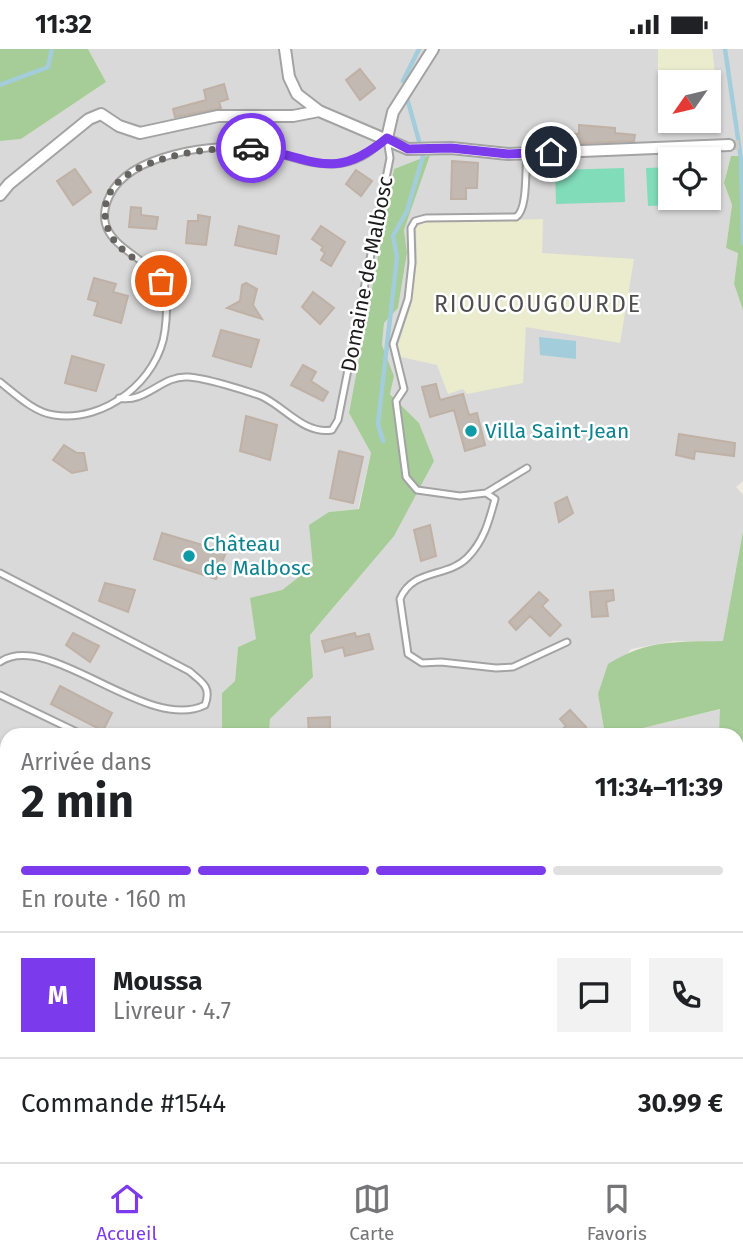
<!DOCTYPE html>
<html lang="fr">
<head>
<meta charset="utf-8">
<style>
  :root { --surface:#fff; --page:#f2f2f2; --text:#202124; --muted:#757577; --line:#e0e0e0; --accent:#7c3aed }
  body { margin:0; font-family:"Fira Sans",sans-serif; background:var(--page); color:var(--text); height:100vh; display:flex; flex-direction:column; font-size:26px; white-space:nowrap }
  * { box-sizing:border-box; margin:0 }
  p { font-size:23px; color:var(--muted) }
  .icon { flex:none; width:38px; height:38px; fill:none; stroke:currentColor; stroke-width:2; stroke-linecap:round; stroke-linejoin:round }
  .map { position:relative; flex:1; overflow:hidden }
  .side { position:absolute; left:0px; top:679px; width:744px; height:434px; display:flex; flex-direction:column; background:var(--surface); border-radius:21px 21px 0 0; box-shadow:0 2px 5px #0004 }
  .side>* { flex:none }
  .needle { width:46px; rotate:236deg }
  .fabs { position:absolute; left:658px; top:21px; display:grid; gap:14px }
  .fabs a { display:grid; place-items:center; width:63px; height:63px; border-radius:0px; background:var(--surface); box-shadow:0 2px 5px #0004; font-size:35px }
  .pin { position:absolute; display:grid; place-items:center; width:60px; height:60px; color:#fff; margin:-30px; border:4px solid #fff; border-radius:50%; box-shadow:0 2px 7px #0007 }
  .courier { position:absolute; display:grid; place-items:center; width:70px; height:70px; margin:-35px; border:5px solid #7c3aed; border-radius:50%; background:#fff; color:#222; box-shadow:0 2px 9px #0007 }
  .overview em { font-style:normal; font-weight:700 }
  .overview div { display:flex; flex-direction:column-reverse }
  .overview { display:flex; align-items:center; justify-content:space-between; height:119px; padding:0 21px }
  h1 { font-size:46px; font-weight:700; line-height:52px }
  .bar { display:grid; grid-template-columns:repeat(4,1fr); gap:10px 7px; align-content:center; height:84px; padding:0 21px }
  .bar i { height:9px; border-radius:5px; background:var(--line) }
  .bar .selected { background:var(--accent) }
  .bar p { grid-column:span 4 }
  .line { display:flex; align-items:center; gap:18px; padding:0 21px; border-top:2px solid var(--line) }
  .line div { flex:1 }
  .round { display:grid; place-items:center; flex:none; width:74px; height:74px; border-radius:0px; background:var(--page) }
  .status { display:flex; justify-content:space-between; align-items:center; height:49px; padding:0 35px; background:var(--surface); direction:ltr }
  .status svg { height:19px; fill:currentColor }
  .tabs { display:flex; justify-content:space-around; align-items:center; height:98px; border-top:2px solid var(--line); background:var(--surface); font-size:19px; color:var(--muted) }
  .tabs a { display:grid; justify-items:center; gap:4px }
  .tabs .selected { color:var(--accent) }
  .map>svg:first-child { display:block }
  .residential { fill:#dad9d9; fill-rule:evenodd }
  .farmland { fill:#eaeccd }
  .forest { fill:#a6cc97 }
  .pitch { fill:#81dcba }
  .water { fill:#a3cddb }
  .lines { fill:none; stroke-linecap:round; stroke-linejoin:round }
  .stream { stroke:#a3cddb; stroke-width:4.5 }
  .building { fill:#c2b9b2; stroke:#bfb1a5; stroke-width:2 }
  .minor-tunnel { stroke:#cecbc4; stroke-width:10; stroke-dasharray:10 5; stroke-linecap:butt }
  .service-casing { stroke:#a3a3a3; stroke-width:9 }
  .minor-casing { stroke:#a3a3a3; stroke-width:14 }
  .secondary-casing { stroke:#637007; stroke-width:19 }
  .service { stroke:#fff; stroke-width:5 }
  .minor { stroke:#fff; stroke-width:10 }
  .secondary { stroke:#f4f8b6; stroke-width:16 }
  .done { stroke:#666461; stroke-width:7; stroke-dasharray:0 12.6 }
  .route { stroke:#7c3aed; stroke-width:9 }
  .culture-dot { fill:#0f9aa8; stroke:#fff; stroke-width:2.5 }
  .labels { text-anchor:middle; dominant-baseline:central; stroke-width:5; stroke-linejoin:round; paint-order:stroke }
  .street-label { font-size:21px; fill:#1c1c1c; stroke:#fff }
  .culture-label { font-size:21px; fill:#0d838f; stroke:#fff; text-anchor:start }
  .neighbourhood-label { font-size:23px; letter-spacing:2px; fill:#4f4f4f; stroke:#fff }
</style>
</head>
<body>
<div class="status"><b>11:32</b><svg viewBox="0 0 49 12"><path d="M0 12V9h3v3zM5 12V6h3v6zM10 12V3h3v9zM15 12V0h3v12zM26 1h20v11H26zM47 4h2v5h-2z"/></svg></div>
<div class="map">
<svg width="743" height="1113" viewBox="0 0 743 1113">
  <rect width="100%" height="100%" fill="#eeeae2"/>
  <path class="residential" d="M88,0H658V44H670V72H709V45L717,44L712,0H743V107H731L724,134L732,156L726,199L738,203L734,235L743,261V432L736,438L743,446V482L723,593L674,592L631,600L598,645L605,686H269L270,670L313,628L310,586L346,544L419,374L390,344L394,327L382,296L384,274L398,259L407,205L404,181L429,107L394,120L349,364L371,404L358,460L329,463L313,517L282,541L256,590L238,598L235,632L222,644V686H7V1106H141L150,1113H0V92L21,90L106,33ZM670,110H709V149H670Z
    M721,660L719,686H630L639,680Z
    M737,713L743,716V857L737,860Z
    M737,948L743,969V1113H163L168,1106H737Z"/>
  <path class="farmland" d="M658,0H712L717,45H709V33H670V44H658Z
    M543,170L542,204L634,210L620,294L526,278L523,334L467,345L463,340L448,345L437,316L401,308L398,297L411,256L417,211L416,178L425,173Z"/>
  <path class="forest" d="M0,0H88L106,33L21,90L0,92Z
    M430,106L404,181L407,204L398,259L384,274L382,296L394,327L390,345L419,374L434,412L394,487L310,586L313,628L270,670L269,686H222V644L235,632L238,598L256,590L250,549L282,541L313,517L309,476L329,463L359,460L371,404L349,364L394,120Z
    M731,107H743V261L734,235L738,204L726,199L732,156L724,134Z
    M743,482V716L737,713V686H719L720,660L639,680L630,686H605L598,645L608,615C648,590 678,593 723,592Z"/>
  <path class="pitch" d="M709,116H714L716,154L648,157L646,119L670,118V149H709Z
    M624,119L625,153L556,155L555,121Z"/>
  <path class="water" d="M539,288L576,292V310L540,306Z"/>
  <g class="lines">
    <path class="stream" d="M725,0L741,110L743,194
      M403,32L419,0
      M0,36L48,18L52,0
      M407,49L419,92
      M383,392L378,375L397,208L393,187L407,162L423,107"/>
  </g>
  <path class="building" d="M360,20L375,39L360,51L346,31Z
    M224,35L228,50L219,53L221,59L175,68L173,60L206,51L204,41Z
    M579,76L615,79V84L635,86L634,92L563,95L565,84L579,85Z
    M452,112L478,114L477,139H466V150H451Z
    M75,120L91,143L73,156L57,132Z
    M356,121L372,132L361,147L346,135Z
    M131,158L141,159V166L158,168L156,180L129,178Z
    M198,166L210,168L206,196L186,194L188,172H198Z
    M239,177L279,187L276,205L235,196Z
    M321,177L345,193L331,217L321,211L325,204L321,201L323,198L312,190Z
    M94,229L116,235L113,243L128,247L121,274L94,266L98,253L88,250Z
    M246,234L257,240L253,256L262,270L227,259L240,252L242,236Z
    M313,243L334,259L320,275L302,258Z
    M221,281L259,291L251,318L213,307Z
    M72,307L104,316L96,342L65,334Z
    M303,316L316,323L311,332L328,343L323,352L291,336Z
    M436,335L440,351L463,345L469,366L477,364L485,396L465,402L454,361L430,368L422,338Z
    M246,367L277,376L270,411L240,402Z
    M679,385L735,394L734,407L695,402L694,410L676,406Z
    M64,396L77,404H84L87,421L72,424L53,411Z
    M339,402L363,408L353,454L330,449Z
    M567,448L573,464L559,473L555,454Z
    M430,476L436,507L421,512L414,481Z
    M162,484L226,503L216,530L154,510Z
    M105,534L135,541L128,563L99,552Z
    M613,541L614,551L606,553L608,567L592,568L590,543Z
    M539,543L548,551L542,557L561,576L550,587L530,567L516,581L509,573Z
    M73,584L99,597L90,613L66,596Z
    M355,584L356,588L369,585L373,600L345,607L343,598L325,603L322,592Z
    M60,637L112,664L103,682L51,655Z
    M570,661L586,678V686H556L566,677L560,670Z
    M330,668V686H309L308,669Z"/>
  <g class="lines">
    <path class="minor-tunnel" d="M729,96H743"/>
    <g class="service-casing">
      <path id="service" d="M527,104C525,120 528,161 516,168L426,169L415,172L411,179L412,214L408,250L393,295L404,340L396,352L406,428L417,441L460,447L486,444L495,450C489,472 484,492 467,509C447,529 413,519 400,550L408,605L422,614L441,613L496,619L513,618L567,593
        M0,333C15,345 35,364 54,366C105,374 159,331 165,281C167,266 168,243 159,229C141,203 87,192 110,146C130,105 214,93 255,99C282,103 306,116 333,115C355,115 369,104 384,91
        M119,349C145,355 162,326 188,328C206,329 244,341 261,347C284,357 304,386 332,381L338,371L390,109L387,90
        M486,444L527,419
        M0,524L189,622C202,633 212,638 205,656C147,685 49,580 0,613
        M0,646L83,686
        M0,782L7,780"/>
    </g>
    <g class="minor-casing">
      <path id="minor" d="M285,0L289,28L297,45L319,62L408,100L451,99L508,105L729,96
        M387,89L393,63L433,0
        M0,146L9,135L89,70L101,65L119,77L140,84L218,67H293L319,62
        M0,932L7,934
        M0,1053L7,1061
        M55,1106L76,1113
        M128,1106L132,1113
        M419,1106L430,1113
        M195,1113L209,1106"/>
    </g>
    <g class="secondary-casing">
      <path id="secondary" d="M737,846L743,844
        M0,913L7,914"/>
    </g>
    <use href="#service" class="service"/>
    <use href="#minor" class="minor"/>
    <use href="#secondary" class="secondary"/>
  </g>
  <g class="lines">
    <path class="done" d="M161,232C145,212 117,205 108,180C84,110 209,97 251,99"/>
    <path class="route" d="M251,99C311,106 331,136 387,89L408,100L451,99L508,105L551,103"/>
  </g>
  <g class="culture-dot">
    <circle cx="471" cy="382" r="7"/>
    <circle cx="189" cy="507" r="7"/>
  </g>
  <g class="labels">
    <g class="street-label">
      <text transform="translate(367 225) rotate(-79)">Domaine de Malbosc</text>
    </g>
    <g class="culture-label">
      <text x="485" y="382">Villa Saint-Jean</text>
      <text x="203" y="495">Château<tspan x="203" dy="24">de Malbosc</tspan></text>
    </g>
    <g class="neighbourhood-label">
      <text x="538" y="255">RIOUCOUGOURDE</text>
    </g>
  </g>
</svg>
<div class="fabs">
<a><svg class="needle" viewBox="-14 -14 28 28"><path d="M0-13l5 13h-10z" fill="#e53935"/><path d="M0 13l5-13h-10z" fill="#757577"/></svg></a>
<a><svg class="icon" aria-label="locate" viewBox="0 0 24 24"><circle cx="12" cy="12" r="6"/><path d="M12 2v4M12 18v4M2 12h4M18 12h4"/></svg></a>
</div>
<div class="pin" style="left:161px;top:232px;background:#ea580c"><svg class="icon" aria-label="bag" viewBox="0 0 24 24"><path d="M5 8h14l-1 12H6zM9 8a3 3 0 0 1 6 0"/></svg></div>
<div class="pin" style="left:551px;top:103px;background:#1f2937"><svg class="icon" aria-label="home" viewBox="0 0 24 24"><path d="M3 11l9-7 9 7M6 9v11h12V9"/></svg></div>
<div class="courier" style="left:251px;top:99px"><svg class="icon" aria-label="car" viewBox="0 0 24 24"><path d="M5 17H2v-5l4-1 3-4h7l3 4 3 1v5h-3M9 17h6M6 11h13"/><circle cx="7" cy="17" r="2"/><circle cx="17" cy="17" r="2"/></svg></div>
<section class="side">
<div class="overview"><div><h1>2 min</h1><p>Arrivée dans</p></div><em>11:34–11:39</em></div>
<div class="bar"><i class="selected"></i><i class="selected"></i><i class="selected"></i><i></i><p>En route · 160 m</p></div>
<div class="line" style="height:126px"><b class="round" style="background:var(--accent);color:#fff">M</b><div><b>Moussa</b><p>Livreur · 4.7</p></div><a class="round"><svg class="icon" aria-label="chat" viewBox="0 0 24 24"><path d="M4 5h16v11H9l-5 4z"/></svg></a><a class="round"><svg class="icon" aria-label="phone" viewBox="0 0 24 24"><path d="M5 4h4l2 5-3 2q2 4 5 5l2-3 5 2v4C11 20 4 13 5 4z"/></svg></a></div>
<div class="line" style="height:91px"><div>Commande #1544</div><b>30.99 €</b></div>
</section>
</div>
<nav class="tabs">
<a class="selected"><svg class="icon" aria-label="home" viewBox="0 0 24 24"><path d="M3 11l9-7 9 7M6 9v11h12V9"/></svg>Accueil</a>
<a><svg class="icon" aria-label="map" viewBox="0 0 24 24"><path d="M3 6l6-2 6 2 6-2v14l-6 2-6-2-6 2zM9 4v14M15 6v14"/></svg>Carte</a>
<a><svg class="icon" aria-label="saved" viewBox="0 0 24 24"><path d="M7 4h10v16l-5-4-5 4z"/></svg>Favoris</a>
</nav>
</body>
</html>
